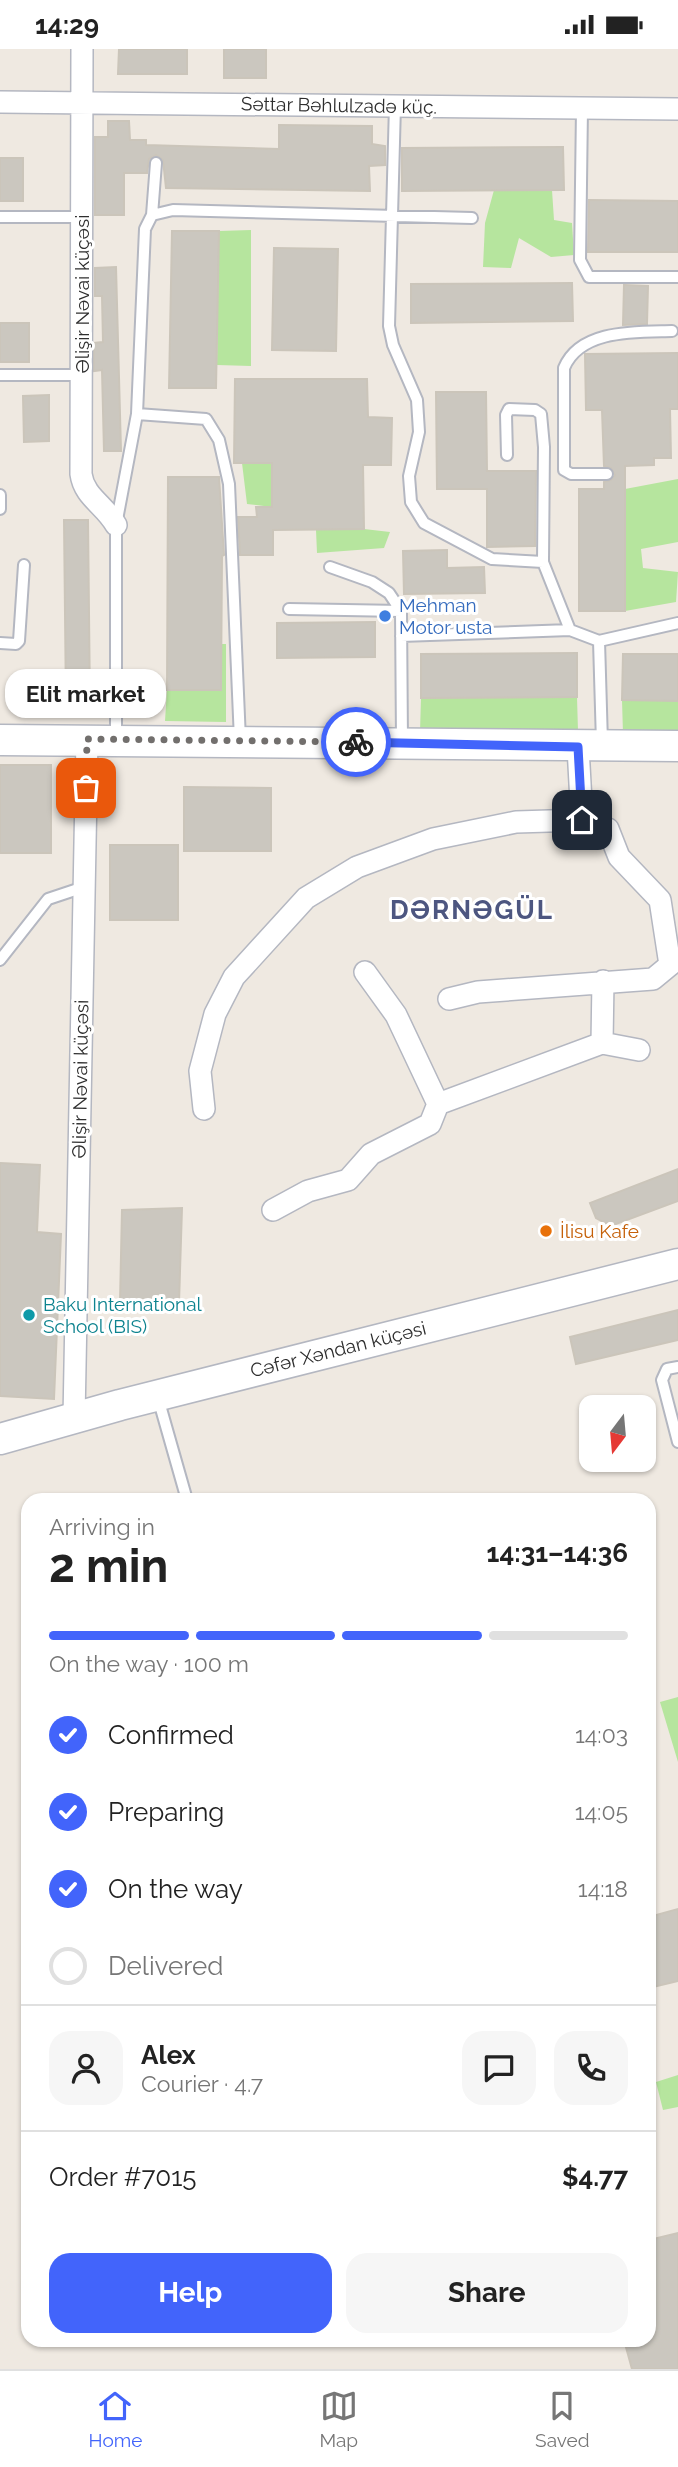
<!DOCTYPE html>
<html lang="en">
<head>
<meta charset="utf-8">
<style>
  :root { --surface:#fff; --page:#f6f6f6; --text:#222; --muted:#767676; --line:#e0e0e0; --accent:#4264fb }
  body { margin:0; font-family:Raleway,sans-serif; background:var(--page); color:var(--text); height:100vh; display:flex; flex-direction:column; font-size:26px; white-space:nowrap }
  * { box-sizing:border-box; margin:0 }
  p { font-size:23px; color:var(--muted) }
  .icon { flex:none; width:38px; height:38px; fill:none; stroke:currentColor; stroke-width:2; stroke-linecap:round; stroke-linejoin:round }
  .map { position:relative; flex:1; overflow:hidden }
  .drawer { position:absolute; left:21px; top:1444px; width:635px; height:854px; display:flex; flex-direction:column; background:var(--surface); border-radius:21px; box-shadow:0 2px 5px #0004 }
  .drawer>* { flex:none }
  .needle { width:46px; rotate:196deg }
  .fabs { position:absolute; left:579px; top:1346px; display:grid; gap:14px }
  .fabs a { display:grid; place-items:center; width:77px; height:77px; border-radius:14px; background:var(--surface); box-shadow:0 2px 5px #0004; font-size:35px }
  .pin { position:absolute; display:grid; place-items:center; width:60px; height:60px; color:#fff; margin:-30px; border-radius:14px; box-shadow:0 4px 10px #0006 }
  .courier { position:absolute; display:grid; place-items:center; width:70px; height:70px; margin:-35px; border:5px solid #4264fb; border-radius:50%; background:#fff; color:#222; box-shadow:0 2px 9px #0007 }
  .bubble { position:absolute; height:49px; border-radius:21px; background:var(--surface); box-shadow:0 2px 5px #0004; font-size:23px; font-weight:700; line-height:49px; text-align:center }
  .overview em { font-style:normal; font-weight:700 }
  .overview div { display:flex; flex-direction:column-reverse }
  .overview { display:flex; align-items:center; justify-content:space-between; height:119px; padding:0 28px }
  h1 { font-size:46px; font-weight:700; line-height:52px }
  .bar { display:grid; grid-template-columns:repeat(4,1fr); gap:10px 7px; align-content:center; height:84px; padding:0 28px }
  .bar i { height:9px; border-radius:5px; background:var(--line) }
  .bar .current { background:var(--accent) }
  .bar p { grid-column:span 4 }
  .line { display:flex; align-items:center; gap:18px; padding:0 28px; border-top:2px solid var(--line) }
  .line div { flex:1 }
  .round { display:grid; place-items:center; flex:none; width:74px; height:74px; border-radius:21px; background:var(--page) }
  ol { padding:0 28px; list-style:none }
  li { display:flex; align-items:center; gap:21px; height:77px }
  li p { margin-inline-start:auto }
  li .icon { padding:7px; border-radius:50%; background:var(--accent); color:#fff; stroke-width:4 }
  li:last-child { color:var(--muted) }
  li i { width:38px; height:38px; border:4px solid var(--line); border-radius:50% }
  .action { display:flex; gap:14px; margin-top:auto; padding:14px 28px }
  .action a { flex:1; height:80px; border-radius:21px; background:var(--accent); color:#fff; font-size:28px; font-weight:700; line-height:80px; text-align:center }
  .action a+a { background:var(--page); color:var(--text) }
  .status { display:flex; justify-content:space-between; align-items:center; height:49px; padding:0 35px; background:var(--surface); direction:ltr }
  .status svg { height:19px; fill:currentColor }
  .menu { display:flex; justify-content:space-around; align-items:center; height:98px; border-top:2px solid var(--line); background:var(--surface); font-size:19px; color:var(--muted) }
  .menu a { display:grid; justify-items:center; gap:4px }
  .menu .current { color:var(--accent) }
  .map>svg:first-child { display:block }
  .green { fill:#b6e59e }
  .building { fill:#cbc7bf; stroke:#cbc5ba; stroke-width:2 }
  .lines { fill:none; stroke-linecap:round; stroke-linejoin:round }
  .lane-casing { stroke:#b4b7c1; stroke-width:14 }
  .street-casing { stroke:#b4b7c1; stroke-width:24 }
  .secondary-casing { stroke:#b4b7c1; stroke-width:33 }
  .lane { stroke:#fff; stroke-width:10 }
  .street { stroke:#fff; stroke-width:21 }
  .secondary { stroke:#fff; stroke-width:30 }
  .done { stroke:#726f6d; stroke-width:7; stroke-dasharray:0 12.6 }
  .route { stroke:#4264fb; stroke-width:9 }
  .shop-dot { fill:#3f7fe0; stroke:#fff; stroke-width:2.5 }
  .food-dot { fill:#e8710a; stroke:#fff; stroke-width:2.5 }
  .culture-dot { fill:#0f9aa8; stroke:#fff; stroke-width:2.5 }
  .labels { text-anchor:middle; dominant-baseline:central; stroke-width:6; stroke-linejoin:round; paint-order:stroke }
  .street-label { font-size:19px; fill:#2e2e2e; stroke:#fff }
  .shop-label { font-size:19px; fill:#366cbe; stroke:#fff; text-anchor:start }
  .food-label { font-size:19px; fill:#c56008; stroke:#fff; text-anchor:start }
  .culture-label { font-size:19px; fill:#0d838f; stroke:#fff; text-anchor:start }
  .district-label { font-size:26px; font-weight:bold; letter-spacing:2px; fill:#4d5680; stroke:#fff }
</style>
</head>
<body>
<div class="status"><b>14:29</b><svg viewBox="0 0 49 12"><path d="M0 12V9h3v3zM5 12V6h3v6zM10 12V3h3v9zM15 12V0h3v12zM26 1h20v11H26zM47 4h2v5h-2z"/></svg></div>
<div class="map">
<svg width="678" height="2320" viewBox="0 0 678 2320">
  <rect width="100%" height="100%" fill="#efe9e1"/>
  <path class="green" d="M494,141H552L554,171L572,174L574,206L551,208L519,189L511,219L483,218L485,174Z
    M251,181V317L217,316L219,182Z
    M242,414L363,416L364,439L272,440V458L247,455Z
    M678,430V493L641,500L643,519L678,523L676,553L625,562V440Z
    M364,480L390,483L384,499L317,504L316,481Z
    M221,595H226V673L165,672L167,641H221Z
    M577,648L578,682L420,683L421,649Z
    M622,651L678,652V685H623Z
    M678,1648V1713L660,1653Z
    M678,2026V2058L663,2061L656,2033Z"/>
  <path class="building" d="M119,0H187V25H118Z
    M224,0H266V29H224Z
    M108,72H129L130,91H146V96L279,100V76L372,77V95L385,97V116L369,117L370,142L166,139L163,111L156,106L149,110L147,124H124V166H95V88H108Z
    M563,98L564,141L402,142V99Z
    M0,109H23V152H0Z
    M589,151L678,152V203H588Z
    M172,182H219L216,339H169Z
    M274,199L338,200L336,302L272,301Z
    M116,218L121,402H104L102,321L94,322V294L103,293L102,247H95V219Z
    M572,234L573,272L411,274V235Z
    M624,236L648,237L647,275L623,276Z
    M0,274H29V313H0Z
    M678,304V360H670L671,409H654V416L625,417V562H579V440H604V433L611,431L615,426L611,419L604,417L602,361H586L585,305Z
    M235,330H367L368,368L392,369L391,416H363L364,480L273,481V506H240L238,468H257L256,458H272V414H234Z
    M436,343H486L487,422H536L535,497L487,498V440H437Z
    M49,346V392L24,393L23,347Z
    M168,428H219L224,506L222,507L221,641H167Z
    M64,471H88L90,657H66Z
    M447,501V519L484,518L485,544L404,545L403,502Z
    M375,573V608L277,609V574Z
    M577,604V648L421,649V605Z
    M623,605H678V652L622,651Z
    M0,716H51V804H0Z
    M184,738L271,739V802H184Z
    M110,796H178V871H110Z
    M0,1114L40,1116L37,1183L61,1185L54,1350L0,1347Z
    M678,1120V1152L616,1175L605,1174L596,1169L590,1154Z
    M182,1159L179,1254L120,1253L122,1161Z
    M678,1261V1291L576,1315L570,1288Z
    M678,1860V1932L649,1939V1868Z
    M678,2184V2320H632L624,2291H649V2191Z"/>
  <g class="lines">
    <g class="lane-casing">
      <path id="lane" d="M395,56L389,277L393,296L417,351L419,383L409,427L411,453L424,474L492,510L543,513
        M582,59L580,211L589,228H678
        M152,166L173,161L472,169
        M0,168H83
        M0,326H82
        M137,365L206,370L219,391L229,435L240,691
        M507,406L506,366L509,360L535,361L541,365L544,398L543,513L570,581
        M607,425H571L564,421V319C580,280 636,283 672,282
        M0,446V460
        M330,518L372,533L389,544L401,562L402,693
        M289,560L401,562
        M401,587L570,581L599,592L678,574
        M599,592L602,694
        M0,594L16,595L19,592L24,516
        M116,690V476L137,365L145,180L152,166L156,114
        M0,911L48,850L84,838
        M678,1318L667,1320L662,1331L678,1393
        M158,1349L187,1451"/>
    </g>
    <g class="street-casing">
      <path id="street" d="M82,0L81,425C84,448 105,456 116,476
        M0,53L678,60
        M365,923L396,966L438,1055
        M449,950L478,943L653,930L670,916L660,851L619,808L608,780L582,771L578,698
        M602,994L603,932
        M204,1060L200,1022L215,965L234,928L306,849L357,818L433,790L516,773L582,771
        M273,1161L308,1142L348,1131L371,1105L430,1075L438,1055L602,994L639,1001
        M74,1369L87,690"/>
    </g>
    <g class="secondary-casing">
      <path id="secondary" d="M0,691L678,697
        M0,1390L120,1356L678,1215"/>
    </g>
    <use href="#lane" class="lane"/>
    <use href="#street" class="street"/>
    <use href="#secondary" class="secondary"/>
  </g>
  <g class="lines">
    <path class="done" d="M86,739L87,690L356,693"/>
    <path class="route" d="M356,693L578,698L582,771"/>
  </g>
  <circle class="shop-dot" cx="385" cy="567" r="7"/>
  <circle class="food-dot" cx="546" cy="1182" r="7"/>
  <circle class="culture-dot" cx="29" cy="1266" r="7"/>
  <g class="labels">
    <g class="street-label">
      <text transform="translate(339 56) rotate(1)">Səttar Bəhlulzadə küç.</text>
      <text transform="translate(82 245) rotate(-90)">Əlişir Nəvai küçəsi</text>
      <text transform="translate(80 1030) rotate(-89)">Əlişir Nəvai küçəsi</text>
      <text transform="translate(338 1300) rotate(-14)">Cəfər Xəndan küçəsi</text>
    </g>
    <g class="shop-label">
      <text x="399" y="556">Mehman<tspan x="399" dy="22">Motor usta</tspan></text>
    </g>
    <g class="food-label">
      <text x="560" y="1182">İlisu Kafe</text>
    </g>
    <g class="culture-label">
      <text x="43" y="1255">Baku International<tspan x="43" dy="22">School (BIS)</tspan></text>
    </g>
    <g class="district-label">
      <text x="472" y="861">DƏRNƏGÜL</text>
    </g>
  </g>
</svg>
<div class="fabs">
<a><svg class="needle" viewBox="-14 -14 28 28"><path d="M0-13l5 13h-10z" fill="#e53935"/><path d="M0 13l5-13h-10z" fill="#767676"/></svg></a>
</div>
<div class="pin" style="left:86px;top:739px;background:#ea580c"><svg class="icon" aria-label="bag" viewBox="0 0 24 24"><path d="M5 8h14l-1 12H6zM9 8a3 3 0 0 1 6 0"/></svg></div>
<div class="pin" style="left:582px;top:771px;background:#1f2937"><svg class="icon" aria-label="home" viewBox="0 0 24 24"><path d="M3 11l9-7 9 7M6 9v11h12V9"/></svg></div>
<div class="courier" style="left:356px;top:693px"><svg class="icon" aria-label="bike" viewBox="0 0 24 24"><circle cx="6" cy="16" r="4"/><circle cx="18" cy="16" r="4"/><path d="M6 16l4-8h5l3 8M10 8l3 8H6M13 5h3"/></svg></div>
<div class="bubble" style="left:5px;top:620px;width:161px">Elit market</div>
<section class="drawer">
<div class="overview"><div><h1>2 min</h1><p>Arriving in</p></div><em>14:31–14:36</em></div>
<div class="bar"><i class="current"></i><i class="current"></i><i class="current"></i><i></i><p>On the way · 100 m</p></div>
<ol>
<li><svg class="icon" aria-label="check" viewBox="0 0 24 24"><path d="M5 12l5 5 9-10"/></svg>Confirmed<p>14:03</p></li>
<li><svg class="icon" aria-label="check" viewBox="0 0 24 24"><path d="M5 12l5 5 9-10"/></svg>Preparing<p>14:05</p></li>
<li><svg class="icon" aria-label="check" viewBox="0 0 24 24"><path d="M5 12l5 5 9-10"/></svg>On the way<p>14:18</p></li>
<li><i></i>Delivered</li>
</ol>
<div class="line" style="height:126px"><a class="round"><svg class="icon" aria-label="person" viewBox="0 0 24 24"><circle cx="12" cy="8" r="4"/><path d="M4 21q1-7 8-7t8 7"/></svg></a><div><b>Alex</b><p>Courier · 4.7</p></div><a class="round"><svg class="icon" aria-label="chat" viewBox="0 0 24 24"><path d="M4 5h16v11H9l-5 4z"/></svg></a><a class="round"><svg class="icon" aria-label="phone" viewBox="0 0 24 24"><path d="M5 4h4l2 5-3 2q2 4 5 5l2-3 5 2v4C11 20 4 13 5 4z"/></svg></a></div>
<div class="line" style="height:91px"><div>Order #7015</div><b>$4.77</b></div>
<div class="action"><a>Help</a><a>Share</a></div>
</section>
</div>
<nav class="menu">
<a class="current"><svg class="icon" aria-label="home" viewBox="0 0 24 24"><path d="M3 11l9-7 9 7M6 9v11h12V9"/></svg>Home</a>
<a><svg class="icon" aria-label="map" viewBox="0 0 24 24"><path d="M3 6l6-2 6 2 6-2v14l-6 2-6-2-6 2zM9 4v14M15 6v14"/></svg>Map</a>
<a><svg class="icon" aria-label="saved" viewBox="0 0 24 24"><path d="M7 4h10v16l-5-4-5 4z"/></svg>Saved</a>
</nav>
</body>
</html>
